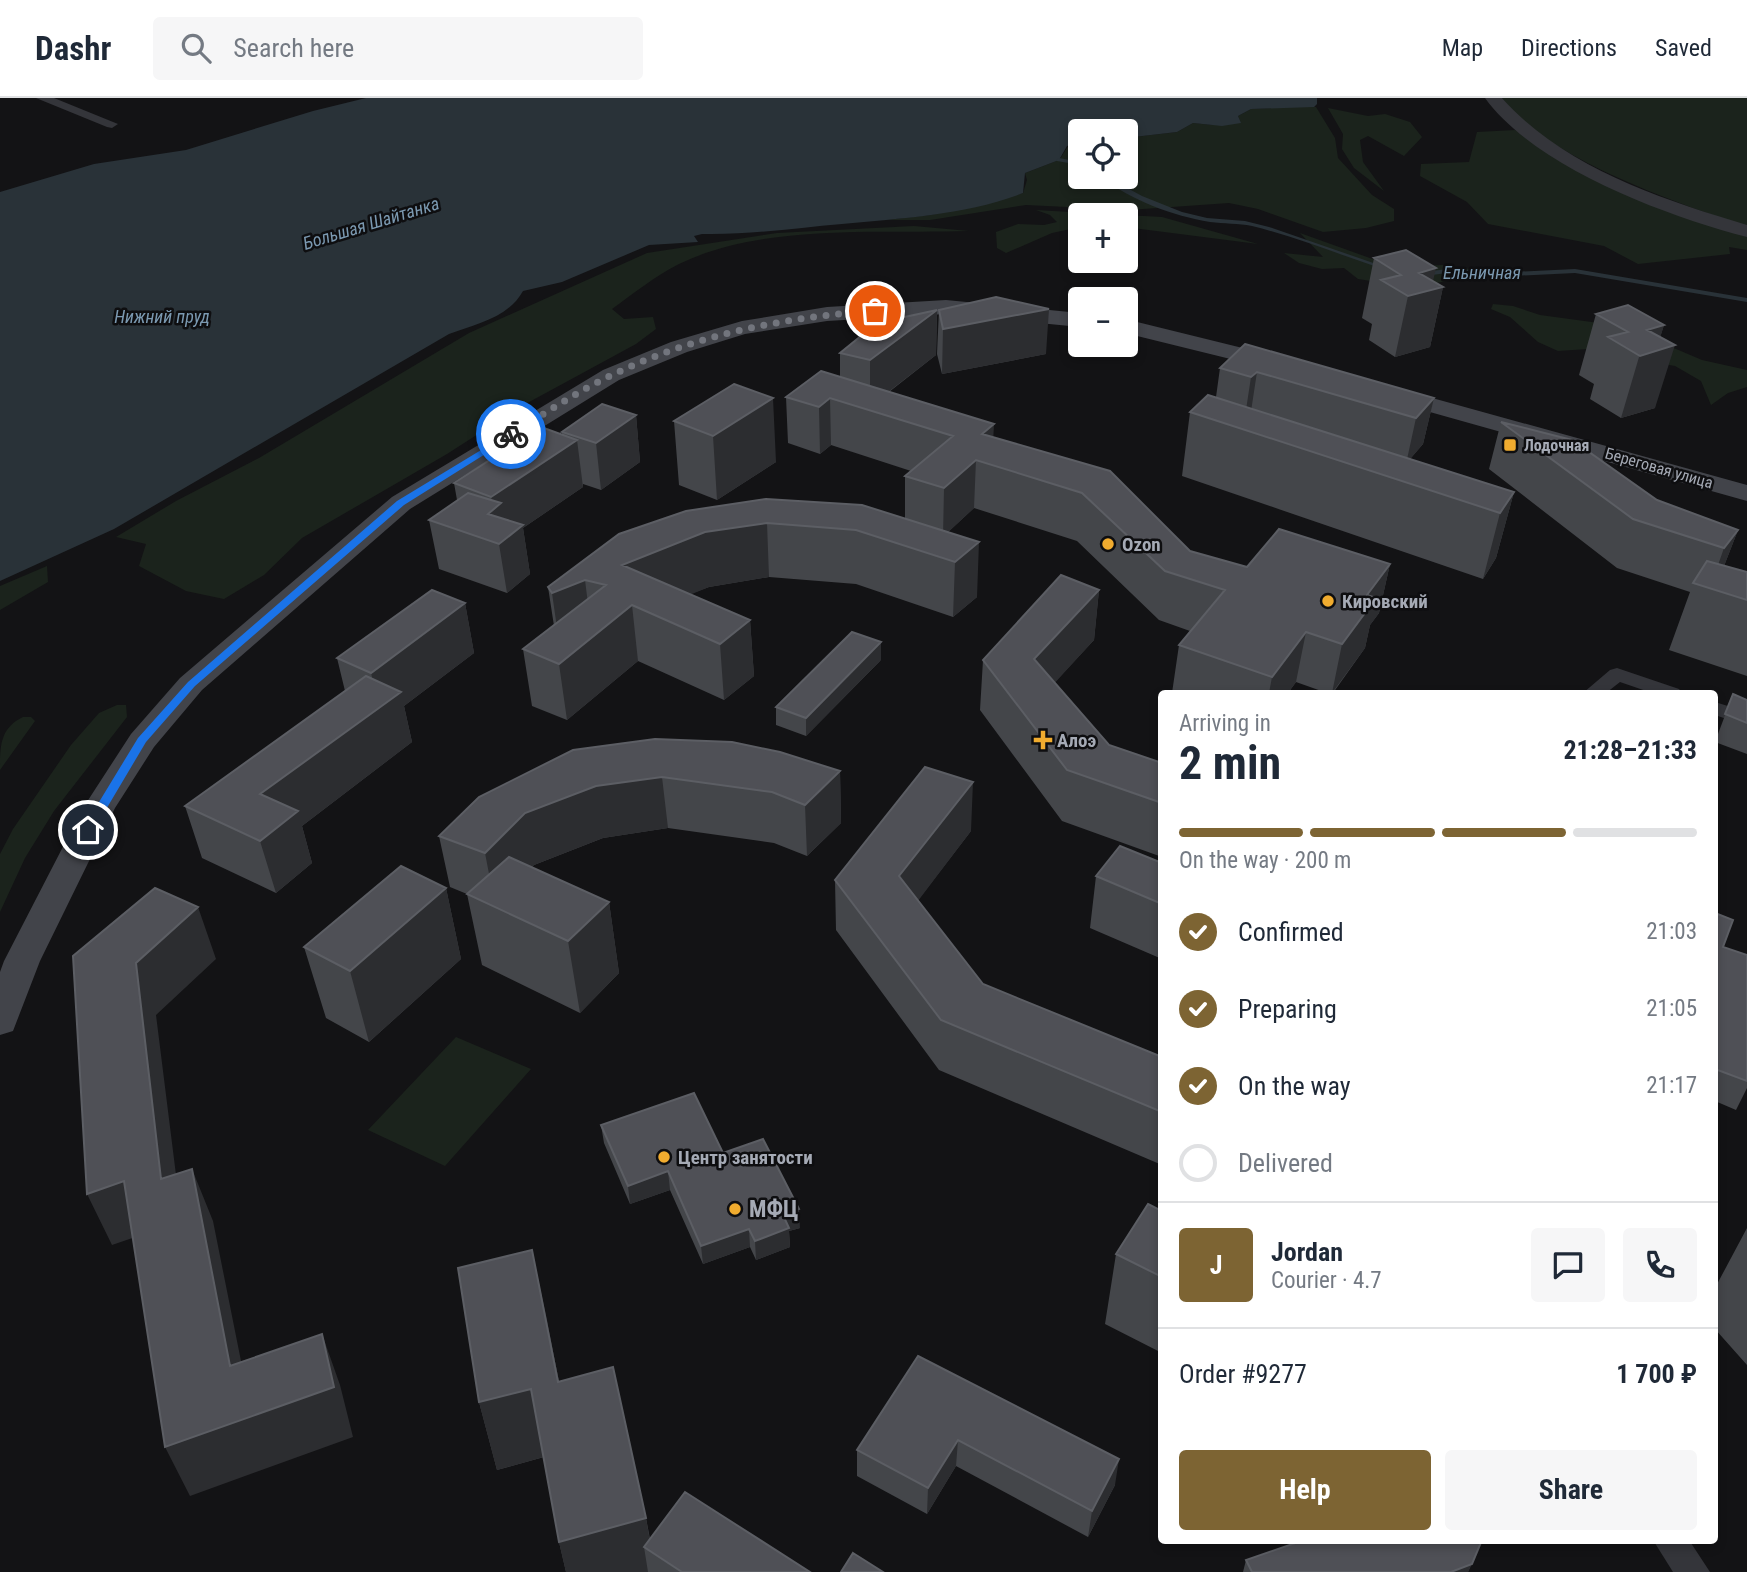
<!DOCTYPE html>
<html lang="en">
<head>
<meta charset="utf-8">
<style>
  :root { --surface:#fff; --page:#f6f6f7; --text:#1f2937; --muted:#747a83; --line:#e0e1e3; --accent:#7d6433 }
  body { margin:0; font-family:"Roboto Condensed",sans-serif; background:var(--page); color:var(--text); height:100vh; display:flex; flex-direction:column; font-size:26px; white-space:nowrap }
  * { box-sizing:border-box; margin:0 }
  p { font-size:23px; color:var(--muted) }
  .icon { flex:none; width:38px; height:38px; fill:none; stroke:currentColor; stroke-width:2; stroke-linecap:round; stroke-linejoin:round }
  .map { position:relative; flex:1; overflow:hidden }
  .sheet { position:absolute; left:1158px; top:592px; width:560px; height:854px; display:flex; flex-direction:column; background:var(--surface); border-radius:7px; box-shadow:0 4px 10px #0003 }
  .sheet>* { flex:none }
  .controls { position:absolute; left:1068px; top:21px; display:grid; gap:14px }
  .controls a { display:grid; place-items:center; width:70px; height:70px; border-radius:7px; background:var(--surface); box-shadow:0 4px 10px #0003; font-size:35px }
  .pin { position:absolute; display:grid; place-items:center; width:60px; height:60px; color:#fff; margin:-30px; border:4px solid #fff; border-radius:50%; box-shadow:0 2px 7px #0007 }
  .courier { position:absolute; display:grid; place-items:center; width:70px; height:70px; margin:-35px; border:5px solid #1a73e8; border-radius:50%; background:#fff; color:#222; box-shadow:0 2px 9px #0007 }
  .overview em { font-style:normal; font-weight:700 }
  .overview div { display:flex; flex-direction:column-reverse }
  .overview { display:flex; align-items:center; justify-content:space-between; height:119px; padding:0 21px }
  h1 { font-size:46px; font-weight:700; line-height:52px }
  .bar { display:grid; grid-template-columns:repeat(4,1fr); gap:10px 7px; align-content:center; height:84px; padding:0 21px }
  .bar i { height:9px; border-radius:5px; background:var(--line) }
  .bar .on { background:var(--accent) }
  .bar p { grid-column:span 4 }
  .line { display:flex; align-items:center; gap:18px; padding:0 21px; border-top:2px solid var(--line) }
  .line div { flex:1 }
  .round { display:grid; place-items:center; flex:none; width:74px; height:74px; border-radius:7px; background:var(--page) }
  ol { padding:0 21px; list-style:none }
  li { display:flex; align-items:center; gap:21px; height:77px }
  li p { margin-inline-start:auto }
  li .icon { padding:7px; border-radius:50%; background:var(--accent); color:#fff; stroke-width:4 }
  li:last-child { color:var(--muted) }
  li i { width:38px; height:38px; border:4px solid var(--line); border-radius:50% }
  .button { display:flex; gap:14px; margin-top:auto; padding:14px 21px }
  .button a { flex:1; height:80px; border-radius:7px; background:var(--accent); color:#fff; font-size:28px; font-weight:700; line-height:80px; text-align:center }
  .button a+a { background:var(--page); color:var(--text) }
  header { display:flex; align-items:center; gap:42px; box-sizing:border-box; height:98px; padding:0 35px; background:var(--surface); border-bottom:2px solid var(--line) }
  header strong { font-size:33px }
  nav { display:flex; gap:38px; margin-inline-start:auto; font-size:24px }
  .search { width:490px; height:63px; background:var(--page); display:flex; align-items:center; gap:18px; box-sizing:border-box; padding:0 24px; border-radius:7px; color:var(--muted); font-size:26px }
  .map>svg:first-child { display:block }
  .green { fill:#1b231c }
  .water { fill:#293238 }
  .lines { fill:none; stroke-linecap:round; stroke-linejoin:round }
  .stream { fill:#293238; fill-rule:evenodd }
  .minor { fill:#34353a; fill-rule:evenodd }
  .tertiary { fill:#34353a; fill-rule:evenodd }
  .secondary { fill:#42444a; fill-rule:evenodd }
  .wall { fill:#44464a }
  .shaded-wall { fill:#2c2d30 }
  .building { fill:#4f5056; stroke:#5c5e64; stroke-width:2 }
  .route { fill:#1a73e8 }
  .done { stroke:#72757d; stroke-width:7; stroke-dasharray:0 12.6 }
  .poi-dot { fill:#f1ac2f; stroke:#0e0e10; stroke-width:2.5 }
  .labels { text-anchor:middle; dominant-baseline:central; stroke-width:5; stroke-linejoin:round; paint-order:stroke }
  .far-poi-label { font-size:16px; font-weight:bold; fill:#a5aab5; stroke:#0e0e10; text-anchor:start }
  .far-street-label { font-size:16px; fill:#a5aab5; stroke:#0e0e10 }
  .far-water-label { font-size:18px; font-style:italic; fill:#7b99b1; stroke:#0e0e10 }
  .poi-label { font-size:19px; font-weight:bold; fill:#a5aab5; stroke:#0e0e10; text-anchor:start }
  .near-poi-label { font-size:23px; font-weight:bold; fill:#a5aab5; stroke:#0e0e10; text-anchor:start }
</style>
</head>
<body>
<header>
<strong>Dashr</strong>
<div class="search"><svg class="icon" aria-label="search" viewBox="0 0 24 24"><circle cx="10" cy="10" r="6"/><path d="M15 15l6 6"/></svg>Search here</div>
<nav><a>Map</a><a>Directions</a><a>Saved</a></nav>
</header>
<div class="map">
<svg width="1747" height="1474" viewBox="0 0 1747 1474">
  <rect width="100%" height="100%" fill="#131315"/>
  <path class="green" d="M1502,0H1747V129C1677,105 1580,71 1523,24C1515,18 1509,8 1502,0Z
    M1308,8L1316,9L1335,40L1338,60L1372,97L1394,111V123L1366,130L1323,134L1258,111L1229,105L1129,112L1026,107L930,122H886L931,117L1023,95L1027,82L1025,75L1059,62C1066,53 1066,46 1080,43V79H1125V40L1177,34L1193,25L1212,27L1240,24L1238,18L1251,11Z
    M1328,10L1368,18L1385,16L1410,24L1422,39L1404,58L1368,38L1360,42L1363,64L1384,93L1354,70L1342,51L1343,36Z
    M1515,32L1560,59L1747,137V152L1729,149L1730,156L1638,166L1604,148L1488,126L1467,104L1420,78L1421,66L1469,64L1477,34Z
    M1036,112L1123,117H1080V129L1052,135L1006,155L997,150L996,134L1018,126L1044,127L1057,124L1050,117Z
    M1125,117L1162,119L1258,146L1125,129Z
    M914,128L969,133C877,136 764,125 679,166C655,178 633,196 612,211L624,221L653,219L656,231L636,246L520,309L447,356L302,440L264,477L224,501L186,493L139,468L146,446L116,439L176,403L259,360L469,235L647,155L777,135Z
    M1300,135L1395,169L1442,167L1485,173L1467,180L1410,189L1358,181L1344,170L1322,171L1299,165L1284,155L1323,159Z
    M1493,206L1513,208L1540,217L1599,225L1655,242L1702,262L1747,272V289L1728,295L1711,307L1701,283L1675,268L1641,262L1603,250L1558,253L1538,244L1510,219L1491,211Z
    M47,468L48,484L0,512V488Z
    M117,607H126L127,619L54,713L25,760L0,814V756L13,731L71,647L99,615Z
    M23,619H31L35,623L0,672C0,648 0,630 23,619Z
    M456,939L531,971L445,1068L368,1032Z"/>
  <path class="water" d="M366,0H1317V6L1314,9L1251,11L1238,18L1241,25L1222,28L1193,25L1177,34L1125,40V33H1080V43L1067,48L1059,62L1025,75L1023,95C967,117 902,120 842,126C796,130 749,137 702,136L694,138L698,144L649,147L562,184L523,193C508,220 476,226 449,236L114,431L0,483V94L94,66L186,52L313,13Z"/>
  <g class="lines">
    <path class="stream" d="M1059,60L1080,64V67L1057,63L1056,62Z
      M1101,79H1107L1142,98L1182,114L1207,120L1245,123L1269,129L1385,169L1380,170C1338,156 1296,139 1252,128C1238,125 1224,126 1210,124C1173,118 1131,102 1101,79Z
      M1455,170L1492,175L1575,171L1747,200V204L1575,175L1492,179L1455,174L1424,178L1421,176L1424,174Z"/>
    <path class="minor" d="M36,0H54L118,26L112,30L107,29Z
      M1617,570L1679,591L1682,595H1652L1620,584L1606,595H1583L1610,572Z
      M1715,604L1747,614V628L1715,617Z
      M1653,1442H1689L1710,1474H1673Z"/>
    <path class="tertiary" d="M1485,0H1502C1563,69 1661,101 1747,127V139C1666,118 1535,69 1485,0Z"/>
    <path class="secondary" d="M946,202L1080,215V229L946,216L827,223L745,236L687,254L619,282L410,411L202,592L154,649L115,710L40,863L13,933L0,937V874L4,863L83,710L131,636L180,580L392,399L603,272L671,244L742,223L827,209Z
      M1125,221L1287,261L1291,266L1287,271L1279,273L1125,235Z
      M1389,288L1747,387V403L1380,300L1377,295L1380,290Z"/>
  </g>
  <path class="wall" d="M1374,160L1433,183L1443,189L1430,249L1395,259L1369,242L1372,226L1362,220Z
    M937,212L936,257L889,294L993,339L1190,453L1247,469L1390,466L1379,515L1370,527L1365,550L1333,595H1327L1296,584L1288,595H1172L1179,547L1190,533L1159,522L1077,443L974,410L948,434L977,499L953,519L856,486L769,479L709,489L690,496L750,522L754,578L724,602L638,563L567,622L532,608L523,551L554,528L548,489L686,413L905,421V378L911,373L831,347L820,356L788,345L786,299L840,279V255Z
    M939,212L1046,256L942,276L937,256Z
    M1596,216L1664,227L1660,239L1655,310L1621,320L1590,301L1594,286L1579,277Z
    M1245,246L1434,300L1423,346L1410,361L1514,394L1496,460L1483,481L1182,378L1190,314L1216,299L1220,270Z
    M734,286L776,364L717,402L679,387L674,323Z
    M636,317L640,364L601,392L583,386V389L523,430L530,476L507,495L439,471L429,422L457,402L454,385L562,336V334Z
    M1501,324L1657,402L1738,432L1724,468L1747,474V578L1669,552L1690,494L1617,470L1489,371Z
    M1099,492L1094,542L1054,585L1109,647L1162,665V759L1062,723L980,612L983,562Z
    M465,505L474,555L404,608L412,644L302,728L312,765L276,795L202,760L185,708L345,593L337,560Z
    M881,562L806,638L776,627V609Z
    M1733,596L1747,602V656L1715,644Z
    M573,652L840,673L841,725L807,758L774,745L668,730L603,740L534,767L532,769L609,804L619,875L580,915L482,867L467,796L450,789L439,738Z
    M971,733L918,802L983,886L1162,959V1067L939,972L836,832L835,782Z
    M1162,765V861L1090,830L1096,778Z
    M446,790L461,861L369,944L326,920L304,849Z
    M1715,815L1723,849L1747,857V990L1736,1012L1715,1003Z
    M601,1027L723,1055L800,1130L789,1133L790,1149L756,1162L750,1149L703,1166L670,1092L630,1106L604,1045Z
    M1162,1113V1255L1105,1226L1116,1156Z
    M1747,1130V1267L1715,1231V1190Z
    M532,1152L559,1283L646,1420L650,1441L810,1474H566L559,1444L544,1359L497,1372L479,1304Z
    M918,1258L1115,1387L1088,1439L956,1368L927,1416L857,1378V1352Z
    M1482,1442L1468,1474H1243L1246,1462Z"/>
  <path class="shaded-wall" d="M1436,170L1431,192L1443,189L1430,249L1395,259L1408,198L1419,175Z
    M1049,211L1046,256L942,276L943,231Z
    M937,212L936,257L870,308V262Z
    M1664,227L1656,253L1675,247L1655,310L1621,320L1647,232Z
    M1257,274L1250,320L1244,325L1251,279Z
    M773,300L776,364L717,402L713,338Z
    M830,300L831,347L820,356L819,309Z
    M1434,300L1423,346L1406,366L1416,320Z
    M636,317L640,364L601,392L596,345Z
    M994,326L992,367L982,336Z
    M577,342L583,389L523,430L530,476L507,495L499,446L488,416L494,411L491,399Z
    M976,362L974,410L943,439L944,390Z
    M1514,394L1496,460L1483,481L1500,415Z
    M767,425L769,479L709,489L648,514L632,507L638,563L567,622L559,566L622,467L705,434Z
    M1738,432L1719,481L1710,490L1724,450Z
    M979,444L977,499L953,519L955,464Z
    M1390,466L1379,515L1370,527L1365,550L1332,595L1342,546L1367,497Z
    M585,482L592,538L560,551L552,495Z
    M1099,492L1094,542L1030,612L1034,561Z
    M465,505L474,555L404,608L412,644L302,728L312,765L276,795L260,743V696L379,610L371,575Z
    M750,522L754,578L724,602L720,546Z
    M1306,534L1296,584L1288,595H1269L1272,579Z
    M881,544V562L806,638V620Z
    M840,673L841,725L807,758L805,707Z
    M662,679L668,730L603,740L534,767L495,807L485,755L525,715L596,688Z
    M973,684L971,733L899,828V778Z
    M446,790L461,861L369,944L350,873Z
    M609,804L619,875L580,915L568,843Z
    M198,809L216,861L156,917L183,1133L161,1081L136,865Z
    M192,1071L213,1123L252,1318L322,1236L340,1287L353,1339L190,1398L165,1349L230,1268Z
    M668,1073L670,1092L630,1106L628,1088Z
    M124,1083L147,1135L112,1147L87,1096Z
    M799,1111L800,1130L789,1133L790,1149L756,1162L755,1143L783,1117Z
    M749,1131L750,1149L703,1166L701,1148Z
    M532,1152L547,1222L572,1352L558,1284Z
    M531,1291L547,1358L497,1372L479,1304Z
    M958,1342L956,1368L927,1416L928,1390Z
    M1119,1361L1115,1387L1088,1439L1092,1413Z
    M646,1420L652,1455L644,1449L648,1474H566L559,1444Z
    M1472,1466L1468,1474H1451Z"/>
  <path class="building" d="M1406,152L1436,170L1419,175L1443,189L1408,198L1381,182L1401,177L1374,160Z
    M996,199L1049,211L943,231L939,212Z
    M1628,207L1664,227L1647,232L1675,247L1640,258L1608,239L1628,234L1596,216Z
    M937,212L870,262L840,255L877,225Z
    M1245,246L1434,300L1416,320L1257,274L1251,279L1220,270Z
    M821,273L994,326L982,336L1110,373L1190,453L1247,469L1279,431L1390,466L1367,497L1376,500L1342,546L1306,534L1272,579L1179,547L1225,492L1165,473L1082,395L976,362L944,390L905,378L953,338L830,300L819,309L786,299Z
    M734,286L773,300L713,338L674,323Z
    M1208,297L1514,394L1500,415L1190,314Z
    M602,306L636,317L596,345L562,334Z
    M1501,324L1572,342L1657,402L1738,432L1724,450L1633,421Z
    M541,329L577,342L491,399L454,385Z
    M468,395L501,405L488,416L523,427L499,446L429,422Z
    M766,401L862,407L979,444L955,464L856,432L767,425L705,434L622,467L750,522L720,546L632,507L559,566L523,551L606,487L585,482L552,495L548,489L619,436L686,413Z
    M1707,463L1747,474V502L1693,485Z
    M1061,477L1099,492L1034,561L1109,647L1162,665V705L1067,672L983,562Z
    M432,492L465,505L371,575L337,560Z
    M852,534L881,544L806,620L776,609Z
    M366,578L401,594L260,696L298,713L260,743L185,708Z
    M1733,596L1747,602V625L1725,616Z
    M655,641L732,644L780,654L840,673L805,707L772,694L662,679L596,688L525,715L485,755L439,738L479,699L573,652Z
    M925,669L973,684L899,778L983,886L1162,959V1014L941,922L835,782Z
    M1120,748L1162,765V806L1096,778Z
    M509,759L609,804L568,843L467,796Z
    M401,768L446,790L350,873L304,849Z
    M155,790L198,809L136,865L161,1081L192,1071L230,1268L322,1236L334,1289L165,1349L124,1083L87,1096L73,858Z
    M1715,815L1733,822L1723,849L1747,857V983L1715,971Z
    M694,995L723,1055L763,1041L799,1111L783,1117L789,1130L755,1143L749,1131L701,1148L668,1073L628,1088L601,1027Z
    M1148,1106L1162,1113V1179L1116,1156Z
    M532,1152L558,1284L613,1269L646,1420L559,1444L531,1291L479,1304L458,1170Z
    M918,1258L1119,1361L1092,1413L958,1342L928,1390L857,1352Z
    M685,1394L810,1474H682L644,1449Z
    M1304,1442H1482L1472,1466L1451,1474H1252L1246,1462Z
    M853,1455L883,1474H841Z"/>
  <path class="route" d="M511,334L514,338L404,407L195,588L146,644L92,735H84L82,732L138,640L188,584L397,403Z"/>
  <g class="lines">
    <path class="done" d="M511,336C544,316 578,293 612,277C695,237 784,219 875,213"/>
  </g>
  <g class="poi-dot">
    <rect x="1503" y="340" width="14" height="14" rx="3.5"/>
    <circle cx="1108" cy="446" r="7"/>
    <circle cx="1328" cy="503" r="7"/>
    <path d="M1039.5 631.5h7v7h7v7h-7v7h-7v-7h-7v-7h7z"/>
    <circle cx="664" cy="1059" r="7"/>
    <circle cx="735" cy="1111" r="7"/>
  </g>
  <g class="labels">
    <g class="far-poi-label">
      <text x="1524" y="347">Лодочная</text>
    </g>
    <g class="far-street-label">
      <text transform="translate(1659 370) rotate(16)">Береговая улица</text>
    </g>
    <g class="far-water-label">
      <text transform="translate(371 125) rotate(-17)">Большая Шайтанка</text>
      <text x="1482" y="174">Ельничная</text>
      <text x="162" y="218">Нижний пруд</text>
    </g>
    <g class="poi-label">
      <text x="1122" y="446">Ozon</text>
      <text x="1342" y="503">Кировский</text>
      <text x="1057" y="642">Алоэ</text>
      <text x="678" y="1059">Центр занятости</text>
    </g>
    <g class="near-poi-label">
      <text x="749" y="1111">МФЦ</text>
    </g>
  </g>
</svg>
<div class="controls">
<a><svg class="icon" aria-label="locate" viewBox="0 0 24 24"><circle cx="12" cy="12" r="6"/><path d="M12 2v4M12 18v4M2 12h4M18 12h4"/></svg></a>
<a>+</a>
<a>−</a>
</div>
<div class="pin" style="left:875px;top:213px;background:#ea580c"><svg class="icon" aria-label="bag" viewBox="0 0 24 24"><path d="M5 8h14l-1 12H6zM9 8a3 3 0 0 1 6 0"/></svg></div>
<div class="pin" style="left:88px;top:732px;background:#1f2937"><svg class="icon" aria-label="home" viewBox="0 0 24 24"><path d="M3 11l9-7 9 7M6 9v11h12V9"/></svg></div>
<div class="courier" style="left:511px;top:336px"><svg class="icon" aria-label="bike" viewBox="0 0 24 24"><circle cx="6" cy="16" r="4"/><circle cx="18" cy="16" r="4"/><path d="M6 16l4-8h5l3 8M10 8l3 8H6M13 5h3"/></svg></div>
<section class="sheet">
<div class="overview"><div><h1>2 min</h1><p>Arriving in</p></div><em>21:28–21:33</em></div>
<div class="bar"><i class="on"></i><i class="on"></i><i class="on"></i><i></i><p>On the way · 200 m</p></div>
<ol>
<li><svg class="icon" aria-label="check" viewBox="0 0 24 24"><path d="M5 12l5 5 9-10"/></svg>Confirmed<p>21:03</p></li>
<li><svg class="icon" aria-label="check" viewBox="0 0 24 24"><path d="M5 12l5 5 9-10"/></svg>Preparing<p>21:05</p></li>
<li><svg class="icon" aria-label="check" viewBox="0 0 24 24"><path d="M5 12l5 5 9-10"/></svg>On the way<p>21:17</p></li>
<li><i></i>Delivered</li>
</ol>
<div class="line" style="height:126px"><b class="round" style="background:var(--accent);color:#fff">J</b><div><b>Jordan</b><p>Courier · 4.7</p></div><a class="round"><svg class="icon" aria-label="chat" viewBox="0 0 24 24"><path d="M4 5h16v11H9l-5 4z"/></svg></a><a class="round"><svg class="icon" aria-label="phone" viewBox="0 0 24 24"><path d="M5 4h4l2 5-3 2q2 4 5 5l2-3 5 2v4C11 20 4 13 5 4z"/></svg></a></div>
<div class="line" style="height:91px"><div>Order #9277</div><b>1 700 ₽</b></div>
<div class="button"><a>Help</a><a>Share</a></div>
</section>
</div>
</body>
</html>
